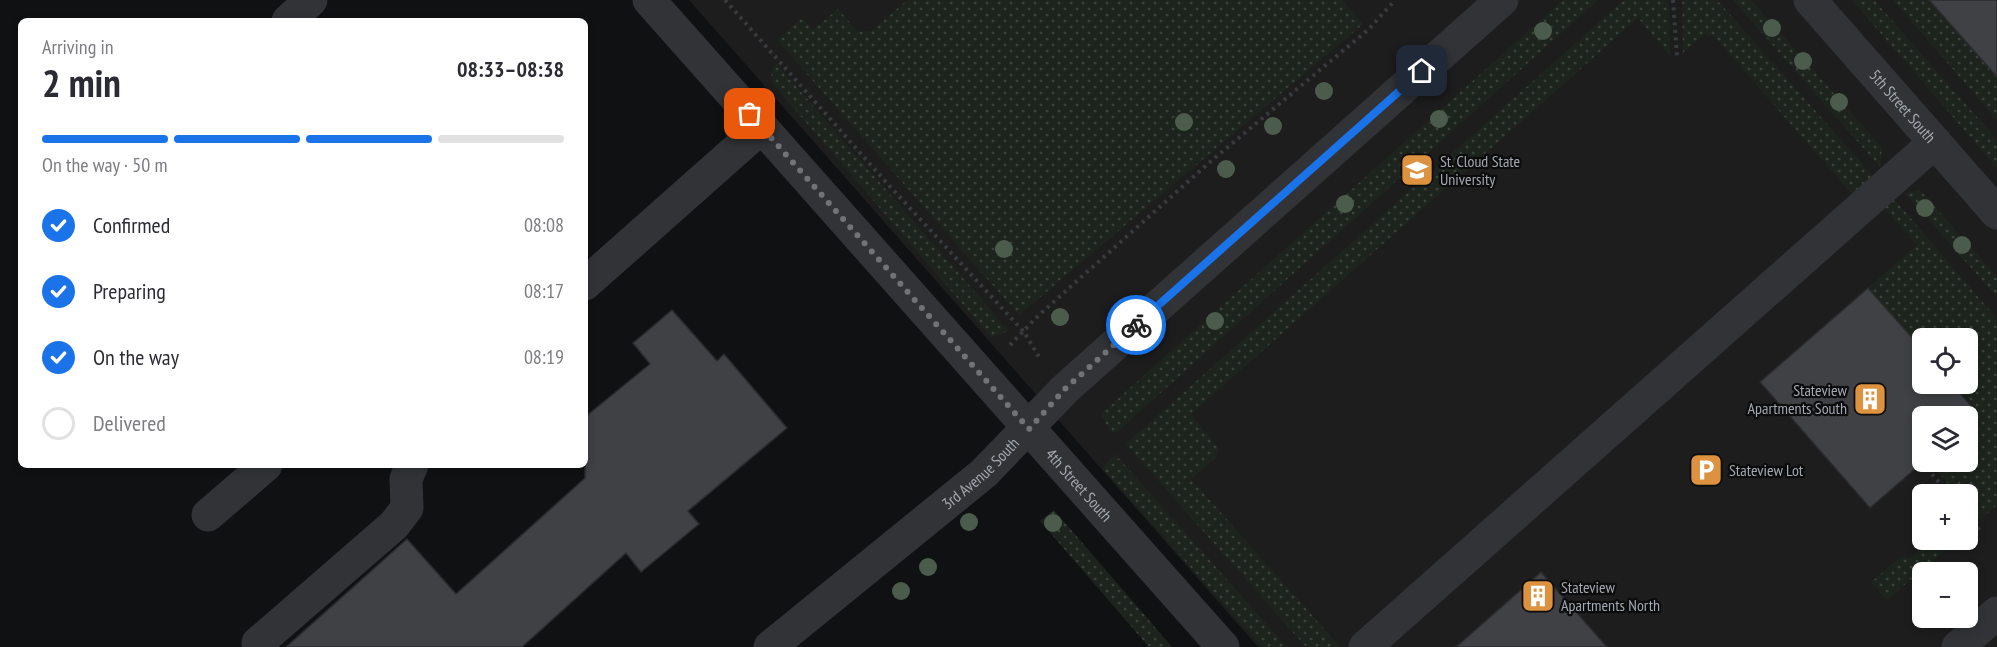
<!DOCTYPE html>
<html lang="en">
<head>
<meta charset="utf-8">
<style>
  :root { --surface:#fff; --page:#f2f2f3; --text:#2b2b33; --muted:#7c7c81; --line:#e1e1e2; --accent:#1a73e8 }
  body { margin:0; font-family:"PT Sans Narrow",sans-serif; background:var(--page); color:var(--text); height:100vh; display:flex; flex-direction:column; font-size:22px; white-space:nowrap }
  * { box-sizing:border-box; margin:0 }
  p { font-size:20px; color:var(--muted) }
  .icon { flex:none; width:33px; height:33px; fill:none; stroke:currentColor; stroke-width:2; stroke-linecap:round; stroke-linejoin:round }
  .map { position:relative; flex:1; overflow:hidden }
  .panel { position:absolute; left:18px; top:18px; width:570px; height:450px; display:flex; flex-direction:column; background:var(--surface); border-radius:9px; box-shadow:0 3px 9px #0003 }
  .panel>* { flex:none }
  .buttons { position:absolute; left:1912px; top:328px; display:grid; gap:12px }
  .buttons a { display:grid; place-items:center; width:66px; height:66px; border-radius:9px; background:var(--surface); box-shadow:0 3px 9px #0003; font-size:30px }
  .pin { position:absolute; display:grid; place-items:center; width:51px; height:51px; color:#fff; margin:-26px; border-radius:12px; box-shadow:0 3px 9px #0006 }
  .courier { position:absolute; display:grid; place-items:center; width:60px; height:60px; margin:-30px; border:4px solid #1a73e8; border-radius:50%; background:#fff; color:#222; box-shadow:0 2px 8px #0007 }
  .head em { font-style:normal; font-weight:700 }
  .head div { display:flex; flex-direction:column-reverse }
  .head { display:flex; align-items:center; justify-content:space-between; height:102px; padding:0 24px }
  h1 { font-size:39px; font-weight:700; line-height:45px }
  .bar { display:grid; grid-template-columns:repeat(4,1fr); gap:9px 6px; align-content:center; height:72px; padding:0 24px }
  .bar i { height:8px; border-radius:4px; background:var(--line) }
  .bar .current { background:var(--accent) }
  .bar p { grid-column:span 4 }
  ol { padding:0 24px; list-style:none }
  li { display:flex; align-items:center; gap:18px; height:66px }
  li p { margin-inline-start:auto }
  li .icon { padding:6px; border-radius:50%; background:var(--accent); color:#fff; stroke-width:4 }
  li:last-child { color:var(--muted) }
  li i { width:33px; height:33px; border:3px solid var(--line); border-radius:50% }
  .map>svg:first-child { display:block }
  .built { fill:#1d1d1e; fill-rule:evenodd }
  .grass { fill:url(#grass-dots) }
  .building { fill:#404145; stroke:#2b2b2d; stroke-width:1.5 }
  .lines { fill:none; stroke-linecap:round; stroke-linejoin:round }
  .path { stroke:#383a3d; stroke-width:4; stroke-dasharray:3 4.5; stroke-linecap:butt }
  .minor { stroke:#323336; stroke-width:33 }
  .tree { fill:#4c5c4c }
  .done { stroke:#707479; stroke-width:6; stroke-dasharray:0 10.8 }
  .route { stroke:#1a73e8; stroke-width:8 }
  .labels { text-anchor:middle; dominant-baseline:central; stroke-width:4.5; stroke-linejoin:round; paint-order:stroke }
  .street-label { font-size:16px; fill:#a3a9b1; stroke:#0c0c0d }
  .poi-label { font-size:16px; fill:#a3a9b1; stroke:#0c0c0d; text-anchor:start }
</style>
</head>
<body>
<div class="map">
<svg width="1997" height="647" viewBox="0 0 1997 647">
  <defs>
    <pattern id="grass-dots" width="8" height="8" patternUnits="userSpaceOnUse" patternTransform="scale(1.5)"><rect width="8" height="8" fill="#1d241d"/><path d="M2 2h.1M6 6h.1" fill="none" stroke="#3b413b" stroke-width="1.8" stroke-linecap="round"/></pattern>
  </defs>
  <rect width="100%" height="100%" fill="#101112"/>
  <path class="built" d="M689,0H1997V647H1258ZM1923,339H1968V384H1923ZM1923,417H1968V462H1923ZM1923,495H1968V540H1923ZM1923,573H1968V618H1923Z"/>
  <path class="grass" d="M907,0H1342L1363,24L1019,315L777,40L802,18L813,30L838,9L858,32L872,31Z
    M1563,0H1598L1117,432H1110L1101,414Z
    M1624,0H1666L1669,4L1670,55L1638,18L1191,414L1218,448L1216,457L1191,479L1340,647H1306L1126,444Z
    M1682,0H1717L1873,176L1852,194L1712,34L1709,37L1705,34L1683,53Z
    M1733,0H1751L1882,148L1880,167Z
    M1852,0H1874L1997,140V168Z
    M1893,0H1929L1997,77V120Z
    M775,62L1009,331L991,337L772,83L771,73Z
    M1920,190L1997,277V297L1905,193Z
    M1894,199L1997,319V505L1980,520L1968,506V495H1958L1929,462H1968V423L1978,414L1952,384H1968V339H1923V350L1868,288L1917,245L1884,208Z
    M1115,454L1287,647H1262L1102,468Z
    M1054,510L1172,647H1149L1040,521Z
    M1925,540H1957L1887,600L1871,582L1901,557L1911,558L1923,548Z"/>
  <path class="building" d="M1929,0H1997V77Z
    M1868,288L1923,350V384H1952L1978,414L1968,423V417H1923V462L1870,508L1760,382Z
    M672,310L717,361L724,354L787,428L688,511L699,524L641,572L626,553L522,647H286L407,539L456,594L585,478V417L650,364L633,343Z
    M1541,572L1607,647H1456Z"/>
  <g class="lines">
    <path class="path" d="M725,0L885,181L1024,332L1039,357
      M1673,0L1677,57
      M1010,345L1038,316L1210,162L1369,29L1395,0
      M1922,463L1950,495
      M1968,516L1981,532"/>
    <g class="minor">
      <path id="s1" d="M649,0L1223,647"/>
      <path id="s2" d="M1810,0L1997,213"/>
      <path d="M288,21L311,0"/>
      <path d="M585,284L762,127"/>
      <path d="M208,515L266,465"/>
      <path d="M258,643L394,525L407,508L406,479L412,465"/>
      <path id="s3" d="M770,647L984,473L1065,389L1502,0"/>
      <path d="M1365,647L1935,142"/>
      <path d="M1958,647L1997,613"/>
    </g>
  </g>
  <g class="tree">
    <circle cx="1772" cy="28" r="9"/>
    <circle cx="1543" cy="31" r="9"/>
    <circle cx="1803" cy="61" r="9"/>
    <circle cx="1324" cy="91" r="9"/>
    <circle cx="1839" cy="102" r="9"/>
    <circle cx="1439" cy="119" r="9"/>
    <circle cx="1184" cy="122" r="9"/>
    <circle cx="1273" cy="126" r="9"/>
    <circle cx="1226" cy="169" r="9"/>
    <circle cx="1345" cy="204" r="9"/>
    <circle cx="1925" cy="208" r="9"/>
    <circle cx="1962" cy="245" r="9"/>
    <circle cx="1004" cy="249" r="9"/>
    <circle cx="1060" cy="317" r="9"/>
    <circle cx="1215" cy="321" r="9"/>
    <circle cx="969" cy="522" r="9"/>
    <circle cx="1053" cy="523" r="9"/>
    <circle cx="928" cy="567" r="9"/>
    <circle cx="901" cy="591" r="9"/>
  </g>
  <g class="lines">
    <path class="done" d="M750,114L1029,429L1065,389L1136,325"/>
    <path class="route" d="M1136,325L1422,71"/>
  </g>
  <defs>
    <g id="university-square" transform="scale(1.725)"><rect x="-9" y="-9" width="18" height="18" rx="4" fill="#dc923e" stroke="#0c0c0d"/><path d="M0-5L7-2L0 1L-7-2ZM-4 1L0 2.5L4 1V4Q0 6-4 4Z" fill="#fff"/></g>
    <g id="building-square" transform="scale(1.725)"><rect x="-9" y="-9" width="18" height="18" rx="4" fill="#dc923e" stroke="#0c0c0d"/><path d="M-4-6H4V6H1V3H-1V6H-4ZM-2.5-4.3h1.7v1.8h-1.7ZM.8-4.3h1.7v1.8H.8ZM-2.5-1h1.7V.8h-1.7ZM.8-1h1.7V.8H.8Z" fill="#fff"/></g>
    <g id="parking-square" transform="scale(1.725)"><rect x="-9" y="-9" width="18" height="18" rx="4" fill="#dc923e" stroke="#0c0c0d"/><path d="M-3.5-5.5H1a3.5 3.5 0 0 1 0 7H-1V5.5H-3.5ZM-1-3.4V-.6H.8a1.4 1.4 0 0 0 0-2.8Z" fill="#fff"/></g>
  </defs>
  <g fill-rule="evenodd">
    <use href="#university-square" x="1417" y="170"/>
    <use href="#building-square" x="1870" y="399"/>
    <use href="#parking-square" x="1706" y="470"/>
    <use href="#building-square" x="1538" y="596"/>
  </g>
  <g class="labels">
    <g class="street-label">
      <text stroke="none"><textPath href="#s2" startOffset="141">5th Street South</textPath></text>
      <text stroke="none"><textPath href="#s3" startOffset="273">3rd Avenue South</textPath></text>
      <text stroke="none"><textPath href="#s1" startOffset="648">4th Street South</textPath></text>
    </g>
    <g class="poi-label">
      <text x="1440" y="161">St. Cloud State<tspan x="1440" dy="18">University</tspan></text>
      <text x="1847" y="390" text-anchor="end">Stateview<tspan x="1847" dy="18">Apartments South</tspan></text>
      <text x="1729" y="470">Stateview Lot</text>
      <text x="1561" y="587">Stateview<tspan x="1561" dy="18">Apartments North</tspan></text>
    </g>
  </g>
</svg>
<div class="buttons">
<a><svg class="icon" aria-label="locate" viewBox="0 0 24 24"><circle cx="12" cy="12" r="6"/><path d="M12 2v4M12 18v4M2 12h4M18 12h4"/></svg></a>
<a><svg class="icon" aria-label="layers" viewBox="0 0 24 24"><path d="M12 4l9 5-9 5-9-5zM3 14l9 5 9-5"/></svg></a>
<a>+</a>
<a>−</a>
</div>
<div class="pin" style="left:750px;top:114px;background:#ea580c"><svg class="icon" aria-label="bag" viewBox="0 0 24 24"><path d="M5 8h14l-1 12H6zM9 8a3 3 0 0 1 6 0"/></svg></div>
<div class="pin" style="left:1422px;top:71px;background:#1f2937"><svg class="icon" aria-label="home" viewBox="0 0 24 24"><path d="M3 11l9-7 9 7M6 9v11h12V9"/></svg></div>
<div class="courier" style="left:1136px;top:325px"><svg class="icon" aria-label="bike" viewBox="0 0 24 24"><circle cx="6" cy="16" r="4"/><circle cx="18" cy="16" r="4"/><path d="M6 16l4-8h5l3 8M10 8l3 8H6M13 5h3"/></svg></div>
<section class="panel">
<div class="head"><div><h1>2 min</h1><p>Arriving in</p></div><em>08:33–08:38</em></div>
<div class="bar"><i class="current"></i><i class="current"></i><i class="current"></i><i></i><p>On the way · 50 m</p></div>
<ol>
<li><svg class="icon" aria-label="check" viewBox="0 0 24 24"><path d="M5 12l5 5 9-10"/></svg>Confirmed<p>08:08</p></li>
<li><svg class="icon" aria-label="check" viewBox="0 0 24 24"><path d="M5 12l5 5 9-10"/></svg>Preparing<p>08:17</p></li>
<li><svg class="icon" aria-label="check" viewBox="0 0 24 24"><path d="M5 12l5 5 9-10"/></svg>On the way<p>08:19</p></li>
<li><i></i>Delivered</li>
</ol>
</section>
</div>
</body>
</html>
